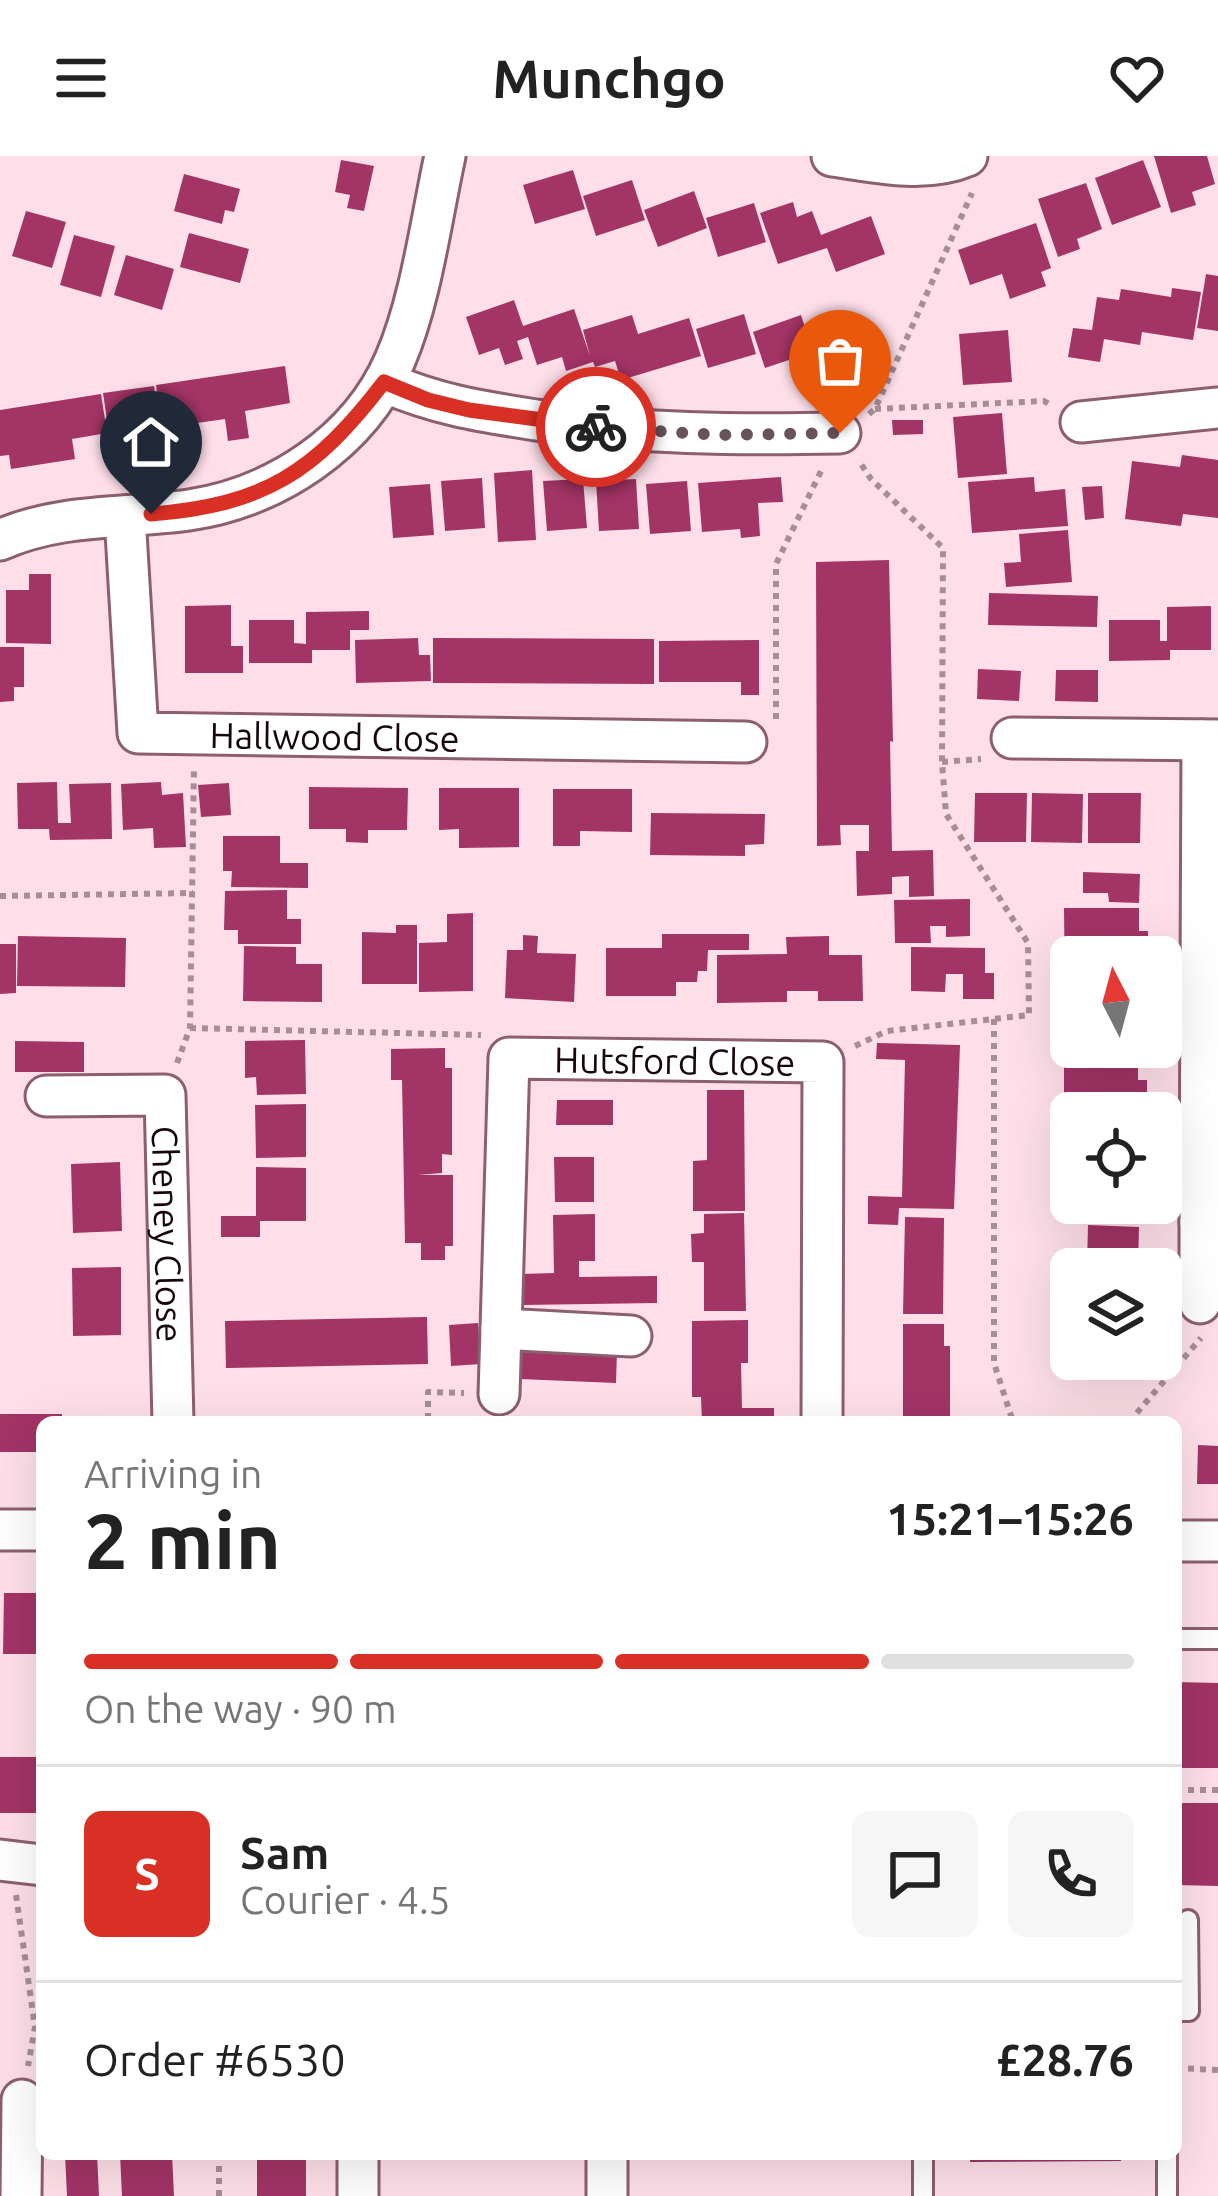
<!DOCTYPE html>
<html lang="en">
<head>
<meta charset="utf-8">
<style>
  :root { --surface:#fff; --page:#f6f6f6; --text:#222; --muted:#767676; --line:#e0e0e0; --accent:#d93025 }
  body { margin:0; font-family:Ubuntu,sans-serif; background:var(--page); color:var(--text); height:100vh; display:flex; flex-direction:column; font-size:45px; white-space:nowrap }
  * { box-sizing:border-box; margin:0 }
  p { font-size:39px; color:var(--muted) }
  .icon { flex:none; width:66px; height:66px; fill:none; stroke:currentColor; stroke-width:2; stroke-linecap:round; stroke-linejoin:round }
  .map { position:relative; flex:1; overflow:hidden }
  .details { position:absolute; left:36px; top:1260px; width:1146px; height:744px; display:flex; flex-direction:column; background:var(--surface); border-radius:18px; box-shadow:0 12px 48px #0002 }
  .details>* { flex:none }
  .needle { width:78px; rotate:354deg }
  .controls { position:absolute; left:1050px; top:780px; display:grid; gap:24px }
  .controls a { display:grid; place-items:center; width:132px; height:132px; border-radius:18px; background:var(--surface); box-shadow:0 12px 48px #0002; font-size:60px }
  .pin { position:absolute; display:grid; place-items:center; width:102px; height:102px; color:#fff; margin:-123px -51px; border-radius:50% 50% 50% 0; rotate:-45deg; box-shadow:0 0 12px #0007 }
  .pin .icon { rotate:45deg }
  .courier { position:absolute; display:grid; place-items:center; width:120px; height:120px; margin:-60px; border:9px solid #d93025; border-radius:50%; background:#fff; color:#222; box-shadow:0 3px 15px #0007 }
  .overview em { font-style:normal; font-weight:600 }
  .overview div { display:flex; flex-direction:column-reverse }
  .overview { display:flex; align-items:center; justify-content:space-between; height:204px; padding:0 48px }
  h1 { font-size:78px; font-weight:600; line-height:90px }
  .bar { display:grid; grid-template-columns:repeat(4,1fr); gap:18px 12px; align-content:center; height:144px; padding:0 48px }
  .bar i { height:15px; border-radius:9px; background:var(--line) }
  .bar .selected { background:var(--accent) }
  .bar p { grid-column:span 4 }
  .line { display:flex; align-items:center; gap:30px; padding:0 48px; border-top:3px solid var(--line) }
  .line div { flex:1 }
  .round { display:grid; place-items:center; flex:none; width:126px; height:126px; border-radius:18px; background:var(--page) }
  header { display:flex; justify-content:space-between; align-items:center; height:156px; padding:0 48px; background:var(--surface); font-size:54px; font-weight:600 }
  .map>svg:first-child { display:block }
  .building { fill:#a23466 }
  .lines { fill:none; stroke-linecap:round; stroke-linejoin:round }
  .service-casing { stroke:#8c5f6f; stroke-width:24 }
  .minor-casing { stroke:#8c5f6f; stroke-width:45 }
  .path { stroke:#a78e96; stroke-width:6; stroke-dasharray:6 6; stroke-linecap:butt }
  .service { stroke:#fff; stroke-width:18 }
  .minor { stroke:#fff; stroke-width:39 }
  .done { stroke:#68535a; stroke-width:12; stroke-dasharray:0 21.6 }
  .route { stroke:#d93025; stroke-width:15 }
  .labels { text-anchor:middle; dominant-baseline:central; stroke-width:9; stroke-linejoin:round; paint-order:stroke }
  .street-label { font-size:36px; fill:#17070d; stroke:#fff }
</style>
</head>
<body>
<header><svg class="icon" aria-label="menu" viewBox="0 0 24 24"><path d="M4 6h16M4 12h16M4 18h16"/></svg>Munchgo<svg class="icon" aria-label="heart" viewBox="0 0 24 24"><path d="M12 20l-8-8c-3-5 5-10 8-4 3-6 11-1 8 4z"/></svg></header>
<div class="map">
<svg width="1218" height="2040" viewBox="0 0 1218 2040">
  <rect width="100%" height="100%" fill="#fedfe9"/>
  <path class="building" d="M1154,0H1207L1215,28L1192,36L1196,49L1171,57Z
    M341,4L374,10L364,55L347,52L350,39L335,36Z
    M1143,4L1161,51L1112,69L1095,22Z
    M573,14L585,53L535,68L523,29Z
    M184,18L240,33L234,56L225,54L222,68L174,55Z
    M632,24L645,64L596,80L583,40Z
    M1086,27L1102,73L1077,83L1080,93L1058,101L1038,43Z
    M694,35L707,72L658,91L644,54Z
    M793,46L797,61L812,55L821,79L871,60L885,98L836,116L827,92L778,108L760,57Z
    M754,47L766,86L718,101L706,62Z
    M26,55L66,66L52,112L12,100Z
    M1036,67L1051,112L1041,116L1046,130L1010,143L1002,118L970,129L958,94Z
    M189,77L249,93L240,127L180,111Z
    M74,79L115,90L101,141L60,129Z
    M126,99L174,113L162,154L114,139Z
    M1206,118L1218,120V175L1197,172Z
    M1172,132L1201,136L1193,184L1142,176L1140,189L1104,183L1100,206L1068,201L1073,172L1092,174L1097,141L1119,144L1121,133L1171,141Z
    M514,144L523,170L574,153L590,200L583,174L632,159L638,178L689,162L701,200L621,224L615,205L595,211L593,206L566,215L562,201L537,209L528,181L517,185L523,203L505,209L499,192L479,199L466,161Z
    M744,158L756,198L708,212L696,173Z
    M801,159L813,196L765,212L753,176Z
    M858,160L877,215L848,225L842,208L822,215L809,178Z
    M1008,174L1012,226L963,229L959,178Z
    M285,210L290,247L245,255L249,282L228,285L225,263L162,272L156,229Z
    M154,230L160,271L123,276L127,302L113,304L103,237Z
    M101,238L107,277L72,283L75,303L11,313L9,299L0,300V254Z
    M1002,257L1007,318L958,322L953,261Z
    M892,264H923V278L893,279Z
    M1182,299L1218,304V362L1183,358L1181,370L1125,363L1132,305L1180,311Z
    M532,314L536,384L498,386L494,317Z
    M781,321L783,346L758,347L760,380L741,382L740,373L702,376L698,327Z
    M1034,321L1035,336L1065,333L1068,370L972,377L968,326Z
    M482,322L485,372L445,375L441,325Z
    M583,323L587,372L547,375L543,325Z
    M636,323L639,373L599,375L596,325Z
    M687,325L691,375L650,378L646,328Z
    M430,328L434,379L393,382L389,331Z
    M1102,330L1104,362L1085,364L1082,331Z
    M1068,374L1072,426L1006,431L1004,407L1021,406L1019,378Z
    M889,404L893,586L890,585L892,695L933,694L934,740L909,741V720L892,721V738L857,740L856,695H869V669H840L841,689L817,690L816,406Z
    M29,418H51V488L6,487V434H29Z
    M989,437L1098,440L1097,471L988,469Z
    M231,449V490H243V517H185V450Z
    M1211,450V494H1170V504L1109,505V464H1160V485H1167V451Z
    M369,455V474H350V494H312V507H249V464H294V487L306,488V456Z
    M418,482L419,499H430L431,525L356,527L355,484Z
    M433,482L654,483V528L433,527Z
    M759,484V539H741V526H659V485Z
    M0,491H24V531H14V545L0,546Z
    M978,513L1021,515L1019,545L977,543Z
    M1056,514H1098V546L1055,545Z
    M57,626L58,667H71L69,628L111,627L112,683L50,684L49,673H18L17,627Z
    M161,626L162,639L183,637L186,691L154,692L153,672L123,674L121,628Z
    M229,627L231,659L201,661L198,629Z
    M309,631L408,632L407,674H368V687L346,686V673H309Z
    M439,632H519V691L459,692V673L439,674Z
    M553,633H632V676L580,675V690H553Z
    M975,637H1027L1026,686H974Z
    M1032,637L1083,638L1082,687L1031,686Z
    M1088,637H1141L1140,687H1088Z
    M651,657L765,658L764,688L745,689V700L650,699Z
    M223,680H280V707H308V732L231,731L232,715H223Z
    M1083,716L1140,718L1139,747L1109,746L1108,737H1083Z
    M287,734V763H301V788H238V774H224L225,735Z
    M970,743V780L946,781V770H930L931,787H895L894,744Z
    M1064,752H1139V775H1148V801H1071V842H1065Z
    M473,757V835L419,836V787L447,786V758Z
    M396,769H417V828H362V776L396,777Z
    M662,778H749V794H708L707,815H698L697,826H676V840H606V792H662Z
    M523,779L538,780L537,797L576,798L574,846L505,842L507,794H523Z
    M18,780L126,782L125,831L17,830Z
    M829,780V799H862L863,845H818V835H787V846L717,847V799L787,798L786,781Z
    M0,788H16V837L0,838Z
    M244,790L296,791V808H322V846L243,845Z
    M911,791L985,792V817H994V843H963V818H946L945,836L911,835Z
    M305,884L306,938L257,939L256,921L245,922V885Z
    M15,885L84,886V916H15Z
    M877,887L960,889L954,1053L899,1052L898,1069L868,1068V1040L902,1041L905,904L876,903Z
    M445,892V912H452V999L442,998V1017L418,1019H453V1090H445V1104H421V1087H405L402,924H391V893Z
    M1064,896H1138V924H1147V942H1064Z
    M707,934H744L745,1055H693V1005L707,1004Z
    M557,944H613V969H556Z
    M1138,945V957H1071V987H1064V946Z
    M306,948V1001L256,1002L255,949Z
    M554,1001H594V1046H555Z
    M120,1006L122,1075L73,1077L71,1008Z
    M256,1011L306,1012V1065H260V1081H221V1060H256Z
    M1087,1047H1138V1062L1087,1061Z
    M744,1057L746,1155H704V1106H692L691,1078L704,1077V1058Z
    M595,1058V1105H579V1121L657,1120V1147L522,1149L521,1118L554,1117L553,1059Z
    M905,1061L944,1062L943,1158H903Z
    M1088,1069L1139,1071L1138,1110L1087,1108Z
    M121,1111V1179L73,1180L72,1112Z
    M427,1161L428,1208L226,1212L225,1165Z
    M748,1164V1207H741L742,1252H774V1266H702L701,1241H692V1165Z
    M478,1167L481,1208L451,1210L449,1169Z
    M903,1168H944V1190H950V1263H903Z
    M521,1192L617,1195L616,1227L520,1223Z
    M1071,1203H1137V1214L1070,1213Z
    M0,1258H62V1266H42V1296H0Z
    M1198,1289L1218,1290V1328H1197Z
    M4,1437H42V1498H3Z
    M1176,1526L1218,1527V1612H1176Z
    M0,1601H42V1657H0Z
    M1176,1647H1218V1730L1176,1729Z
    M65,1998H97L99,2040H67Z
    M120,1998H172L174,2040H122Z
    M257,1998H306V2040H257Z
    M765,1998H855V2003L765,2002Z
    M970,1998H1121V2005L970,2006Z"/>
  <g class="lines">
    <g class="service-casing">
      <path id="service" d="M1176,1483H1218
        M1176,1855H1189L1188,1764
        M923,1998V2040
        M1167,2040V1998"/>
    </g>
    <g class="minor-casing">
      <g id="minor">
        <path d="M832,0C877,6 924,18 967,0"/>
        <path d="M384,226C438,249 478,255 536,264C638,278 737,279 840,277"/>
        <path d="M1081,266L1218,252"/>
        <path id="s1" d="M125,360L138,577L746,586"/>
        <path d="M0,384C60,357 125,363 189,354C275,341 359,287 395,204C421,144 431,64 445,0"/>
        <path d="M1012,582L1218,584"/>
        <path d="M1202,584L1200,1066H1218"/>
        <path id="s2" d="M46,940L165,939L173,1266"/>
        <path d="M1200,1147V1066"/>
        <path id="s3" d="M631,1180L501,1173L509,902L823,906L822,1266"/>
        <path d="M499,1238L501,1173"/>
        <path d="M0,1374H42"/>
        <path d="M1176,1385H1218"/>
        <path d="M0,1704L42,1709"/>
        <path d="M21,2040L22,1944"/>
        <path d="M358,2040V1998"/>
        <path d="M607,2040V1998"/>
      </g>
    </g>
    <path class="path" d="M875,253L1044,245L1052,250
      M869,258L875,253L972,37
      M776,563V408L823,311
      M942,606L981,603
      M0,740L193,737
      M994,863V1207L1013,1266
      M190,872L481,879
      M855,890L887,875L1029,859L1028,787L946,658L942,606L943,392L871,323L859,305
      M177,907L190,872L194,611
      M384,1263H428
      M428,1263V1236L464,1237
      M217,1266L384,1263V1266
      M1129,1266L1201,1182
      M1176,1634H1218
      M16,1739L35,1871L28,1910
      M1176,1912L1218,1914
      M219,1998V2040"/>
    <use href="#service" class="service"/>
    <use href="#minor" class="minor"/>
  </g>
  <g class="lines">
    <path class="done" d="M596,271L718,279L840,277"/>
    <path class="route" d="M151,358C265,349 315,316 384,226L428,244L469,254L596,271"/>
  </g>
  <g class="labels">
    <g class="street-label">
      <text stroke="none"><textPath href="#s1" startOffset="414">Hallwood Close</textPath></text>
      <text stroke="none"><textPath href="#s3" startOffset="567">Hutsford Close</textPath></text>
      <text stroke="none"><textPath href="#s2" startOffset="258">Cheney Close</textPath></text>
    </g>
  </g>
</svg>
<div class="controls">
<a><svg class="needle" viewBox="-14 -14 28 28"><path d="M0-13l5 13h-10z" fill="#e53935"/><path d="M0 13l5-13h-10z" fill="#767676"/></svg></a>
<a><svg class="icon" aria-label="locate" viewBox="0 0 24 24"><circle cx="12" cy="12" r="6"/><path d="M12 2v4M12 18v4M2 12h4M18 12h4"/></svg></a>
<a><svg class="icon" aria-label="layers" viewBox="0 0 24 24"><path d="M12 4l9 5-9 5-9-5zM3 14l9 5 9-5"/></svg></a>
</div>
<div class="pin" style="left:840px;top:277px;background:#ea580c"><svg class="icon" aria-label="bag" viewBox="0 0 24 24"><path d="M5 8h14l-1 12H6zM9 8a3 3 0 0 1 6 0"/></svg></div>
<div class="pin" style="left:151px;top:358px;background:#1f2937"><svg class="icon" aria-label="home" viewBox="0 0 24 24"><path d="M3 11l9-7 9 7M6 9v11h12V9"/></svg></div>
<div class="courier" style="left:596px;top:271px"><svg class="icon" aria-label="bike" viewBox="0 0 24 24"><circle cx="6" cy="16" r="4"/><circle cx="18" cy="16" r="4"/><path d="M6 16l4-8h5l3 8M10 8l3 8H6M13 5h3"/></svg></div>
<section class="details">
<div class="overview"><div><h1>2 min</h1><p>Arriving in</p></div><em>15:21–15:26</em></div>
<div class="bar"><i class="selected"></i><i class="selected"></i><i class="selected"></i><i></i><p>On the way · 90 m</p></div>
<div class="line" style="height:216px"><b class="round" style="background:var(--accent);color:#fff">S</b><div><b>Sam</b><p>Courier · 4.5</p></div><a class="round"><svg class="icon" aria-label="chat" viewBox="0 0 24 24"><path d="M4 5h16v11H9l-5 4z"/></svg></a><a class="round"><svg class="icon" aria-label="phone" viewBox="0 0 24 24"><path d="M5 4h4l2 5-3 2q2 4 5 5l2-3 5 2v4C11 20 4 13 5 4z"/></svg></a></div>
<div class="line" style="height:156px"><div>Order #6530</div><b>£28.76</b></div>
</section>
</div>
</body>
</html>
